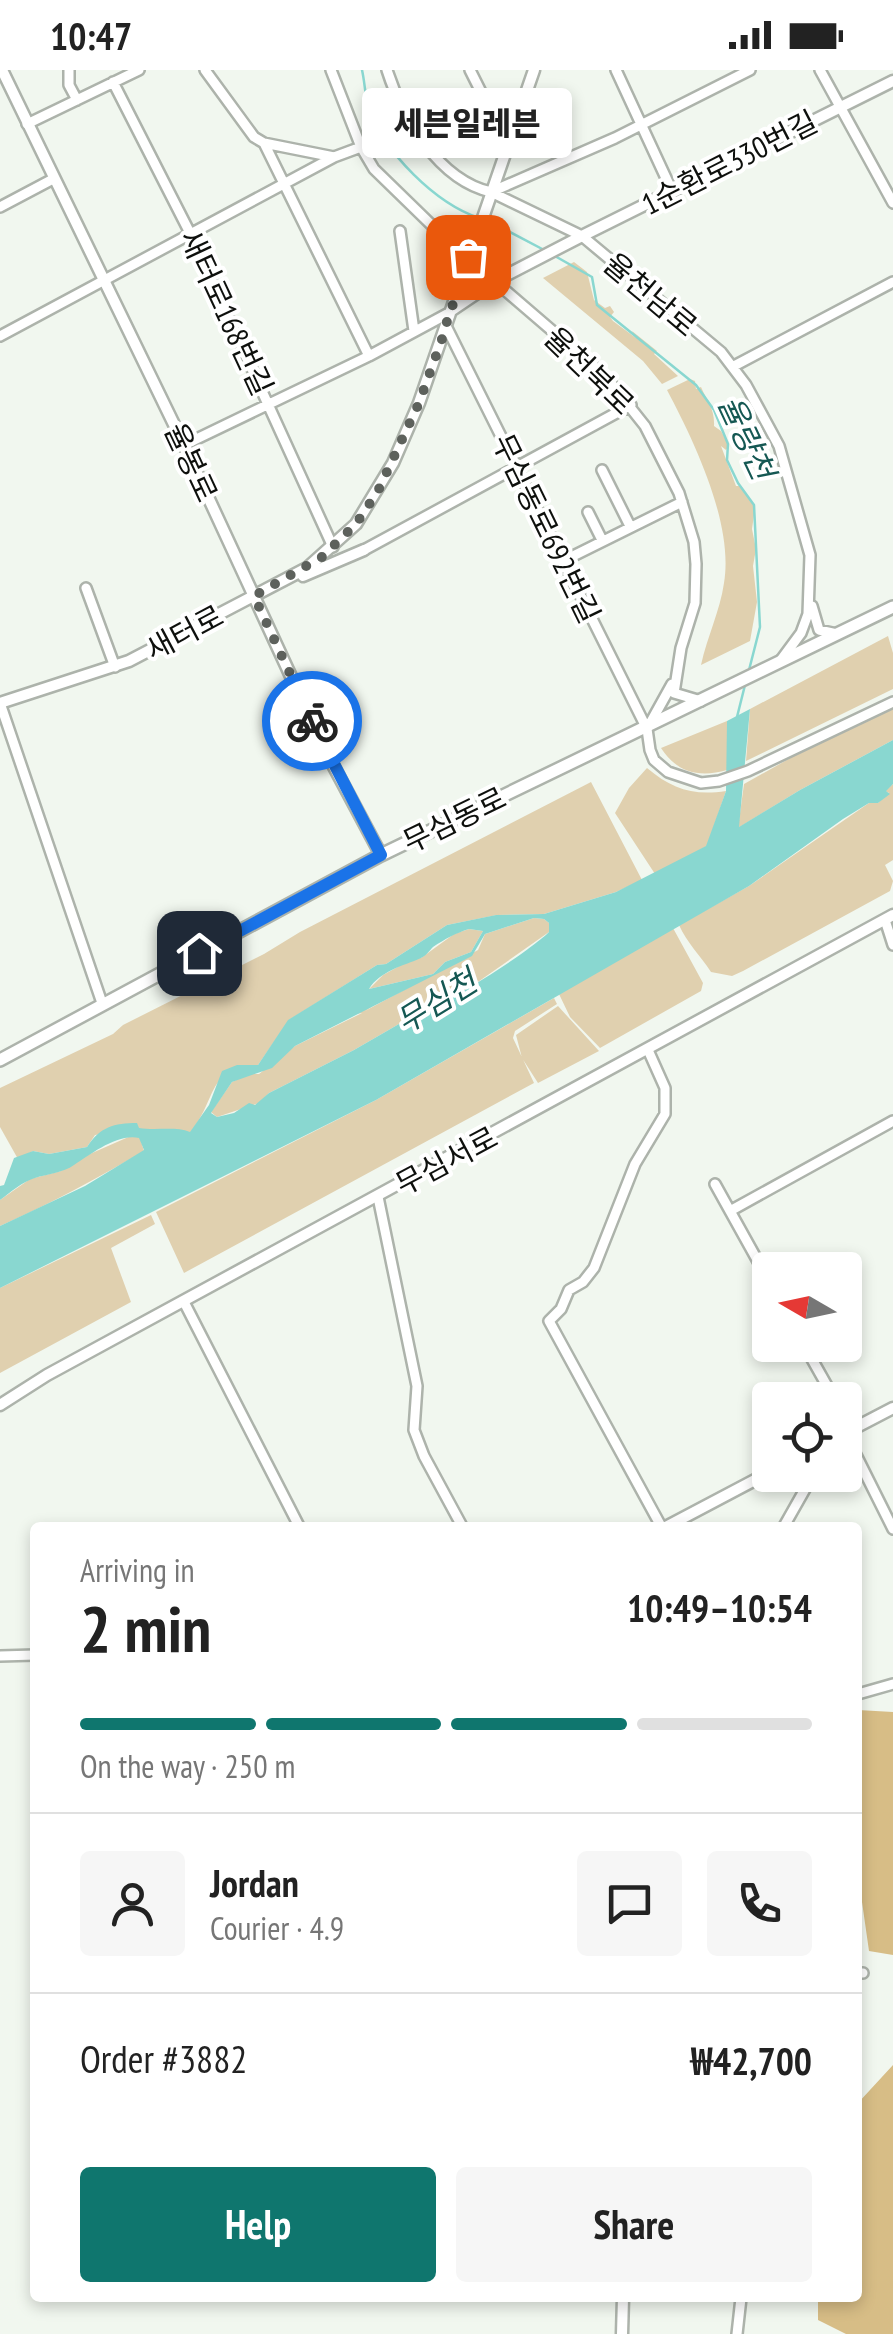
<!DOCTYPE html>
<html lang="en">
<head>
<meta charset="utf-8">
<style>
  :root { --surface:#fff; --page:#f6f6f6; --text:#222; --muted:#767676; --line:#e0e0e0; --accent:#0f766e }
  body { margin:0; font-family:"PT Sans Narrow","Noto Sans KR",sans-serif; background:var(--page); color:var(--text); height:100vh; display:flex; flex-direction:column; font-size:38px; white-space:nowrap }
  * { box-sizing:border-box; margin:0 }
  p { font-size:32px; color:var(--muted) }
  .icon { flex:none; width:55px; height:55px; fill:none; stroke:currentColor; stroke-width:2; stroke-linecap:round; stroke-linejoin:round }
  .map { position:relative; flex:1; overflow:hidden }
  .drawer { position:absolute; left:30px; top:1452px; width:832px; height:780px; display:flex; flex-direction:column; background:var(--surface); border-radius:10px; box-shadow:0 5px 15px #0003 }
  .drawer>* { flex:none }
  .needle { width:65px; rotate:279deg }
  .fabs { position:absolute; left:752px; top:1182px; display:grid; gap:20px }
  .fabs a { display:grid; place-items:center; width:110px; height:110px; border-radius:10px; background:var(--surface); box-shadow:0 5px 15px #0003; font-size:50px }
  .pin { position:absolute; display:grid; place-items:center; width:85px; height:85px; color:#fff; margin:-42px; border-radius:20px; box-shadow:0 5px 15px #0006 }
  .courier { position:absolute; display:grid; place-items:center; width:100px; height:100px; margin:-50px; border:8px solid #1a73e8; border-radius:50%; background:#fff; color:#222; box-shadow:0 2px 12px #0007 }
  .bubble { position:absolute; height:70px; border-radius:10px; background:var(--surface); box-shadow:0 5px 15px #0003; font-size:32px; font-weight:800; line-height:70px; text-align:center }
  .headline em { font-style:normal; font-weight:800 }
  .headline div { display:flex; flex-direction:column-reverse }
  .headline { display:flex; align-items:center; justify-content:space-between; height:170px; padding:0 50px }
  h1 { font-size:65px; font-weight:800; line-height:75px }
  .bar { display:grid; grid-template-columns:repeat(4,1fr); gap:15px 10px; align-content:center; height:120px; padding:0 50px }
  .bar i { height:12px; border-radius:8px; background:var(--line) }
  .bar .active { background:var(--accent) }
  .bar p { grid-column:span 4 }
  .line { display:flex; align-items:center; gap:25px; padding:0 50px; border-top:2px solid var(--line) }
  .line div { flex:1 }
  .round { display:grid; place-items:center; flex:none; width:105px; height:105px; border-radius:10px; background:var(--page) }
  .primary-button { display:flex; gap:20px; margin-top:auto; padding:20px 50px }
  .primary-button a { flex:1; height:115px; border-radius:10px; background:var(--accent); color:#fff; font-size:40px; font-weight:800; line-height:115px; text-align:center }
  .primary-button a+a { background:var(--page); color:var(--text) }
  .status { display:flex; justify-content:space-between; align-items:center; height:70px; padding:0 50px; background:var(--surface); direction:ltr }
  .status svg { height:28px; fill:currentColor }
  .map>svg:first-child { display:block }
  .green { fill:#e0d0af }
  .forest { fill:#d7bd86 }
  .water { fill:#89d7d0; fill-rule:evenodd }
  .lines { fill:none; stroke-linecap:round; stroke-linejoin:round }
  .stream { stroke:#89d7d0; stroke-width:2.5 }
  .minor-casing { stroke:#adb3ab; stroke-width:14 }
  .tertiary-casing { stroke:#adb3ab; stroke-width:15 }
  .secondary-casing { stroke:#adb3ab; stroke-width:16 }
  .minor { stroke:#fff; stroke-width:9 }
  .tertiary { stroke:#fff; stroke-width:10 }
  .secondary { stroke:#fff; stroke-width:11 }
  .done { stroke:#5d615c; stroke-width:10; stroke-dasharray:0 18 }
  .route { stroke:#1a73e8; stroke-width:12 }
  .labels { text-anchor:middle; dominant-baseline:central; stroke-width:8; stroke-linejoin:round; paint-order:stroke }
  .street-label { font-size:30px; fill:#0e100d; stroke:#fff }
  .water-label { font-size:32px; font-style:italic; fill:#155853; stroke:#fff }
</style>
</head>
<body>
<div class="status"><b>10:47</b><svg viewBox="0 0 49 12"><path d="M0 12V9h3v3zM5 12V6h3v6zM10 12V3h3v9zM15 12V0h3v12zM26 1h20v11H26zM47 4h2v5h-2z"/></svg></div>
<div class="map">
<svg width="893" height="2264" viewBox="0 0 893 2264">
  <rect width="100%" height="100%" fill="#f1f7ef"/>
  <path class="green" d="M574,192L587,202L594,230L605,238L610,236L614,242L610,247L613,251L636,268L632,261L657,281L654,284L678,306L662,314L643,291L543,208Z
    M690,309L695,311L696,319L701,317C707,331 715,339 714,356L721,361L729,376L726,380L721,376L736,416H741L755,438L752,459L756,479L753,496L757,532L750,571L701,595C707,567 720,541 724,513C734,454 694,371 667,320Z
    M888,566L893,583V619L746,691L750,639Z
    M893,639V670L800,720L738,758L744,714L803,681Z
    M727,651V700C700,708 677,703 661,678Z
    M647,698C672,719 693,726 726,721L707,776L655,804L615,743L629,718Z
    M591,712L642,810L616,822L544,844L497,845L447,855L386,894L377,895L289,950L258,995C204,1001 219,1027 190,1063C157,1058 128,1060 95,1065L87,1077L49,1084L33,1081L18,1089L0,1057V1018L113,964L123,955L264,884L300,862Z
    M893,714V790L885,795L893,811L890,821L743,901L732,906L711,902C700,885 687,873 679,855L749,816L869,733H878L889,723L885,721Z
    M534,848L544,849L549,853V862L455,928H444L354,980L269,1023L259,1033L217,1047L211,1042L232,1012L249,1004H259L295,976L362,943L328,948L336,937L371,930L379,932L365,941L478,880L485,864Z
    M673,858L703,913L701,921L600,978L570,947L559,924Z
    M469,859L483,861L471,882L445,892L433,904L369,919L383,905L414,888H421L454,864Z
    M554,928L557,934L515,961L513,968L534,1013L184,1203L156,1142L376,1030Z
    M558,936L599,981L538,1013L522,988L516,965Z
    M133,1065L140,1068L144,1081C100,1107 50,1134 0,1156V1130L30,1109L61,1101L83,1087Z
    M151,1145L155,1154L111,1178L131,1232L0,1303V1218Z"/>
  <path class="forest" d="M858,1640L893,1642V1885L869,1881L858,1804Z
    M893,1995V2264H846L818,2250V2228H858V2033Z"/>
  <path class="water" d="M750,639L739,757L800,720L893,670V714L886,721L890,724L878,733H869L843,749L749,816L376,1030L0,1218V1156L85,1116L144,1080L139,1068C118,1063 91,1084 74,1095C63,1103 47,1104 35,1108C22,1112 11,1122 0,1130V1116L4,1115L14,1088L33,1081L49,1084L87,1077C100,1057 114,1053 137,1053L139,1058C156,1061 175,1056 190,1062L209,1035L222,1001L237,995H258L288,950L377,895L386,894L447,855L496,845L544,844L616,822L706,776L726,721L727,651ZM534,848L544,849L549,853V862C534,877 461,927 444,928L354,980L269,1023L255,1035L249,1033L234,1043L217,1047L211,1043L232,1012L272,998L295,976L472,886L485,864ZM469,859L483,861L471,882L445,892L433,904L369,919C380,901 403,896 421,888C426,886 429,881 433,877C445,869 456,863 469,859Z"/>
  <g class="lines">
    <path class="stream" d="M362,0C365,13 365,27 369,39C385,83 435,133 479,148
      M487,150L546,181
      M553,185L592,207L597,235L696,315L714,340L728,374L727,390L738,413L754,435L760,557L748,604
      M737,647L746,611"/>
    <g class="minor-casing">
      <path id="minor" d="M69,0V15L77,30
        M205,0L254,67L264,73L369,286
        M331,0L361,77L374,99L449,172L606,307L645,356L679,423L694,472L696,494L695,533L681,578L674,623L701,631
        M387,0C402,47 438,110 491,122L582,166L721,282L746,315L779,376L810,485L808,544L801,563L781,590
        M470,0L506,72
        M616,0L672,121
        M820,0L893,133
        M113,12L190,163L333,477
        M27,54L139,0
        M264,73L334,87
        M491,122L615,68L750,0
        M0,137L53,109
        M400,161L414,261
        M447,258L647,659
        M0,266L334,87L361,77
        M734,296L893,212
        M184,375L369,286L447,244
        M602,400L630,456
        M588,442L602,470
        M364,480L631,335
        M561,492L682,432
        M86,518L115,597
        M812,536L819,560L837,564
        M672,614L647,659L650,680L654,690L668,702L701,713L719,711L748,701L893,632
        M0,633L102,933
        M885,850L893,875
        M648,980L665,1018V1044L635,1094L594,1198L583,1212L569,1220L561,1239L549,1251L662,1458
        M715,1114L770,1213
        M378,1127L417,1316L414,1360L424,1386L463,1458
        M730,1141L893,1051
        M184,1232L300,1458
        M804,1275L835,1330
        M845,1348L851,1360
        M845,1363L893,1459
        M783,1458L813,1405
        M0,1586L35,1585
        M858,1624L893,1614
        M858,1903H863
        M737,2264L741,2228"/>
    </g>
    <g class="tertiary-casing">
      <path id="tertiary" d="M2,0L184,375L325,680L381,785
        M452,240L495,211L582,166L893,11
        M303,506L364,480
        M0,633L129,591L307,498L356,454L393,393L419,333L534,0
        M0,1335L47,1305L893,845
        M845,1363L893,1338
        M664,1458L770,1402
        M622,2264L623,2228"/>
    </g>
    <g class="secondary-casing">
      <path id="secondary" d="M0,990L381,785L893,537"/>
    </g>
    <use href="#minor" class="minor"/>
    <use href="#tertiary" class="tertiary"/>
    <use href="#secondary" class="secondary"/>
  </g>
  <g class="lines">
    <path class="done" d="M312,651L254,526L322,487L356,454L378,421L419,333L446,258L448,244L458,225L468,187"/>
    <path class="route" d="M199,883L381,785L312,651"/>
  </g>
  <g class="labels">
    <g class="street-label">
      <text transform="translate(729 92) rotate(-27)">1순환로330번길</text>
      <text transform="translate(651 224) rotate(40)">율천남로</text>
      <text transform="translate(227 242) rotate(65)">새터로168번길</text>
      <text transform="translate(590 300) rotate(44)">율천북로</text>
      <text transform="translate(192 392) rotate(65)">율봉로</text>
      <text transform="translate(547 458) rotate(64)">무심동로692번길</text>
      <text transform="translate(184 562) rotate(-28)">새터로</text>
      <text transform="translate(454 749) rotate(-26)">무심동로</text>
      <text transform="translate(446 1090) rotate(-28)">무심서로</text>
    </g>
    <g class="water-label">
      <text transform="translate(747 367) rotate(65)">율량천</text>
      <text transform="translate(436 931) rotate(-32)">무심천</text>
    </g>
  </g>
</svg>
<div class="fabs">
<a><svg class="needle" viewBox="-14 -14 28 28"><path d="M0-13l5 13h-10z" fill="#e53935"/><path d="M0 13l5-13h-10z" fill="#767676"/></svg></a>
<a><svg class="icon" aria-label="locate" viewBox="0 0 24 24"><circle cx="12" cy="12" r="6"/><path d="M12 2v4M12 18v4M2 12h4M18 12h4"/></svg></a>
</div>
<div class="pin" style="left:468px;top:187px;background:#ea580c"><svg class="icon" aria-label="bag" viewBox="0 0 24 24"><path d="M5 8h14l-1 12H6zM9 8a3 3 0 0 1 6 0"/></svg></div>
<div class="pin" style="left:199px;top:883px;background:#1f2937"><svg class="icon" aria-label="home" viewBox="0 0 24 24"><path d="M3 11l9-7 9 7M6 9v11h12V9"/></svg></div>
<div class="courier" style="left:312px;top:651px"><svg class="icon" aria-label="bike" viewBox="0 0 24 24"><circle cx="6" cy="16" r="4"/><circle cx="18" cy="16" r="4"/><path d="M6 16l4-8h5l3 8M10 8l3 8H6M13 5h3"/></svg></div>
<div class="bubble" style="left:362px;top:18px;width:210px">세븐일레븐</div>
<section class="drawer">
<div class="headline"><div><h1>2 min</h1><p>Arriving in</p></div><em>10:49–10:54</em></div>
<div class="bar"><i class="active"></i><i class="active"></i><i class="active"></i><i></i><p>On the way · 250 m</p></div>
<div class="line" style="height:180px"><a class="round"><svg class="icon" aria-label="person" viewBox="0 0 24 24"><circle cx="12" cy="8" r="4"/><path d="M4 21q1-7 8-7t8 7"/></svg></a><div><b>Jordan</b><p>Courier · 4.9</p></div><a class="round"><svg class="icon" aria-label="chat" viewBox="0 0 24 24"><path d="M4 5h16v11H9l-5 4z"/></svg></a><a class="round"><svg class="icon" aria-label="phone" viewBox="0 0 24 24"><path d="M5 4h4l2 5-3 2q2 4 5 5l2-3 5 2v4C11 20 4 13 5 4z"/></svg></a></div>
<div class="line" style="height:130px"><div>Order #3882</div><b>₩42,700</b></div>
<div class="primary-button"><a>Help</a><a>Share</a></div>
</section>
</div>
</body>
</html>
